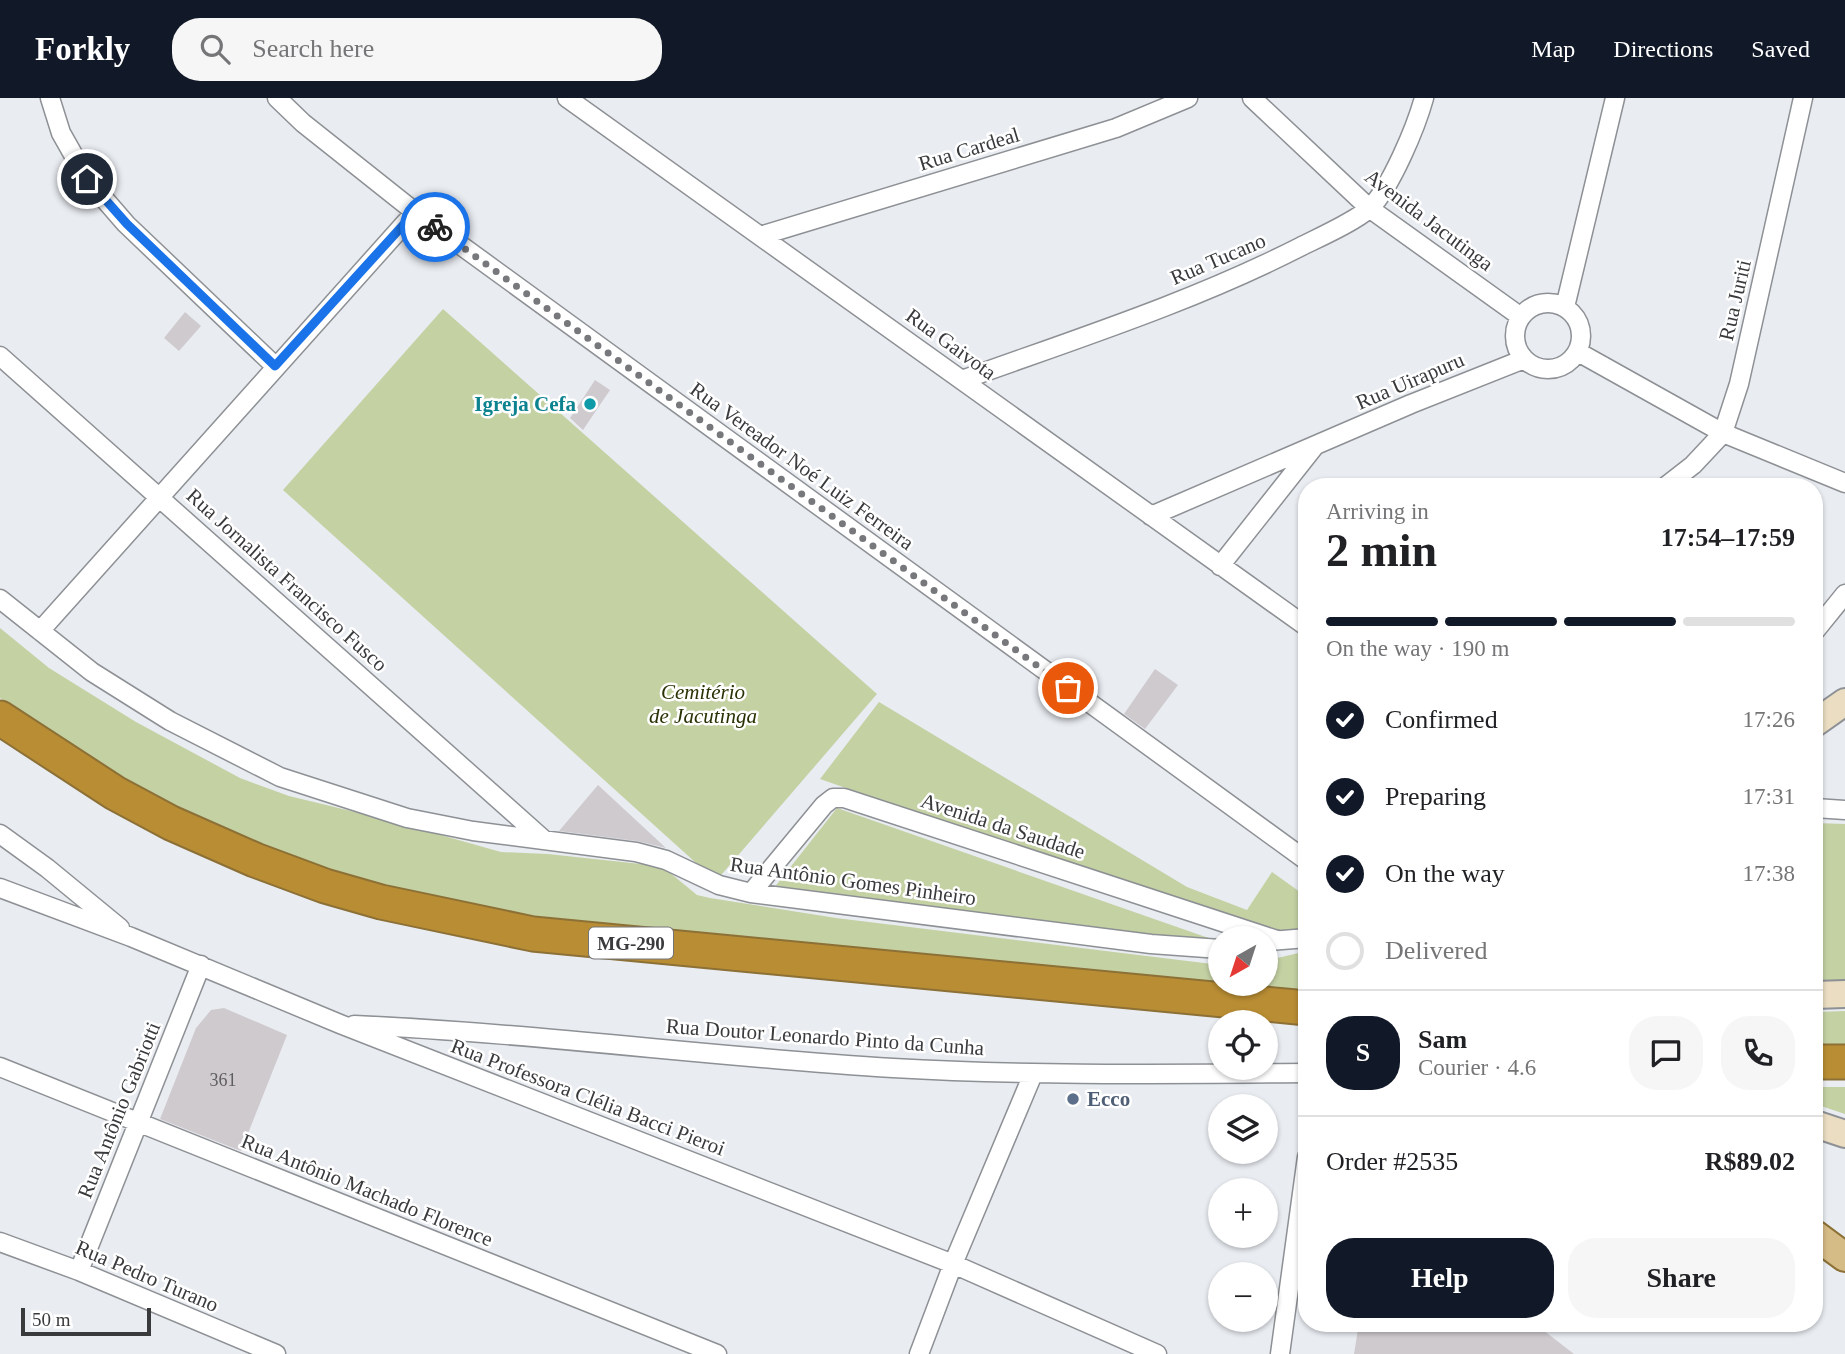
<!DOCTYPE html>
<html lang="en">
<head>
<meta charset="utf-8">
<style>
  :root { --surface:#fff; --page:#f6f6f6; --text:#202124; --muted:#757577; --line:#e0e0e0; --accent:#111827 }
  body { margin:0; font-family:Georgia,serif; background:var(--page); color:var(--text); height:100vh; display:flex; flex-direction:column; font-size:26px; white-space:nowrap }
  * { box-sizing:border-box; margin:0 }
  p { font-size:23px; color:var(--muted) }
  .icon { flex:none; width:38px; height:38px; fill:none; stroke:currentColor; stroke-width:2; stroke-linecap:round; stroke-linejoin:round }
  .map { position:relative; flex:1; overflow:hidden }
  .drawer { position:absolute; left:1298px; top:380px; width:525px; height:854px; display:flex; flex-direction:column; background:var(--surface); border-radius:28px; box-shadow:0 2px 5px #0004 }
  .drawer>* { flex:none }
  .needle { width:46px; rotate:219deg }
  .fabs { position:absolute; left:1208px; top:828px; display:grid; gap:14px }
  .fabs a { display:grid; place-items:center; width:70px; height:70px; border-radius:50%; background:var(--surface); box-shadow:0 2px 5px #0004; font-size:35px }
  .scale { position:absolute; left:21px; bottom:18px; width:130px; box-sizing:border-box; padding-left:7px; border:4px solid #393a3c; border-top:0; font-size:19px; line-height:24px; white-space:nowrap; color:#393a3c; -webkit-text-stroke:5px #fff; paint-order:stroke }
  .pin { position:absolute; display:grid; place-items:center; width:60px; height:60px; color:#fff; margin:-30px; border:4px solid #fff; border-radius:50%; box-shadow:0 2px 7px #0007 }
  .courier { position:absolute; display:grid; place-items:center; width:70px; height:70px; margin:-35px; border:5px solid #1a73e8; border-radius:50%; background:#fff; color:#222; box-shadow:0 2px 9px #0007 }
  .overview em { font-style:normal; font-weight:700 }
  .overview div { display:flex; flex-direction:column-reverse }
  .overview { display:flex; align-items:center; justify-content:space-between; height:119px; padding:0 28px }
  h1 { font-size:46px; font-weight:700; line-height:52px }
  .bar { display:grid; grid-template-columns:repeat(4,1fr); gap:10px 7px; align-content:center; height:84px; padding:0 28px }
  .bar i { height:9px; border-radius:5px; background:var(--line) }
  .bar .on { background:var(--accent) }
  .bar p { grid-column:span 4 }
  .line { display:flex; align-items:center; gap:18px; padding:0 28px; border-top:2px solid var(--line) }
  .line div { flex:1 }
  .round { display:grid; place-items:center; flex:none; width:74px; height:74px; border-radius:28px; background:var(--page) }
  ol { padding:0 28px; list-style:none }
  li { display:flex; align-items:center; gap:21px; height:77px }
  li p { margin-inline-start:auto }
  li .icon { padding:7px; border-radius:50%; background:var(--accent); color:#fff; stroke-width:4 }
  li:last-child { color:var(--muted) }
  li i { width:38px; height:38px; border:4px solid var(--line); border-radius:50% }
  .primary-button { display:flex; gap:14px; margin-top:auto; padding:14px 28px }
  .primary-button a { flex:1; height:80px; border-radius:28px; background:var(--accent); color:#fff; font-size:28px; font-weight:700; line-height:80px; text-align:center }
  .primary-button a+a { background:var(--page); color:var(--text) }
  header { display:flex; align-items:center; gap:42px; box-sizing:border-box; height:98px; padding:0 35px; background:var(--accent); color:#fff }
  header strong { font-size:33px }
  nav { display:flex; gap:38px; margin-inline-start:auto; font-size:24px }
  .search { width:490px; height:63px; background:var(--page); display:flex; align-items:center; gap:18px; box-sizing:border-box; padding:0 24px; border-radius:28px; color:var(--muted); font-size:26px }
  .map>svg:first-child { display:block }
  .green { fill:#c4d1a3 }
  .building { fill:#cfcace }
  .lines { fill:none; stroke-linecap:round; stroke-linejoin:round }
  .street-casing { stroke:#8d9094; stroke-width:21 }
  .secondary-casing { stroke:#8d9094; stroke-width:30 }
  .primary-casing { stroke:#8c7036; stroke-width:32 }
  .highway-casing { stroke:#8c7036; stroke-width:37 }
  .street { stroke:#fff; stroke-width:18 }
  .secondary { stroke:#eaddc2; stroke-width:26 }
  .primary { stroke:#d5bb85; stroke-width:28 }
  .highway { stroke:#b98d33; stroke-width:33 }
  .done { stroke:#77787b; stroke-width:7; stroke-dasharray:0 12.6 }
  .route { stroke:#1a73e8; stroke-width:9 }
  .culture-dot { fill:#0f9aa8; stroke:#fff; stroke-width:2.5 }
  .service-dot { fill:#5c6f8a; stroke:#fff; stroke-width:2.5 }
  .labels { text-anchor:middle; dominant-baseline:central; stroke-width:5; stroke-linejoin:round; paint-order:stroke }
  .number-label { font-size:18px; fill:#5e5e60 }
  .shield { fill:#fff; stroke:#747576; stroke-width:2 }
  .shield-label { font-size:19px; font-weight:bold; fill:#393a3c }
  .street-label { font-size:21px; fill:#393a3c; stroke:#fff }
  .culture-label { font-size:21px; font-weight:bold; fill:#0d838f; stroke:#fff; text-anchor:end }
  .park-label { font-size:21px; font-style:italic; fill:#293203; stroke:#fff }
  .service-label { font-size:21px; font-weight:bold; fill:#4e5e75; stroke:#fff; text-anchor:start }
</style>
</head>
<body>
<header>
<strong>Forkly</strong>
<div class="search"><svg class="icon" aria-label="search" viewBox="0 0 24 24"><circle cx="10" cy="10" r="6"/><path d="M15 15l6 6"/></svg>Search here</div>
<nav><a>Map</a><a>Directions</a><a>Saved</a></nav>
</header>
<div class="map">
<svg width="1845" height="1256" viewBox="0 0 1845 1256">
  <rect width="100%" height="100%" fill="#e9ecf1"/>
  <path class="green" d="M443,211L877,596L716,783L283,392Z
    M0,530L49,570L136,624L240,680L289,698L380,720L501,754L548,756L650,767L669,774L697,797L710,800L836,820L1220,867V886H1265V863L1307,853V895L626,830L460,808L285,763L143,694L0,600Z
    M879,604L1187,789L1247,812L1272,774L1307,799V819L1290,845L820,681Z
    M837,710L1220,844V847L770,795Z
    M1815,725L1845,726V891H1815Z
    M1845,913V957L1815,956V914Z
    M1815,989H1845V1016L1815,1006Z"/>
  <path class="building" d="M185,214L201,228L179,253L164,240Z
    M595,282L610,292L583,332L570,320Z
    M1155,571L1178,587L1145,631L1124,616Z
    M598,687L666,750L637,743L559,733Z
    M224,910L287,937L241,1053L160,1021L196,930L211,912Z
    M1359,1225H1534L1574,1256H1354Z"/>
  <g class="lines">
    <g class="street-casing">
      <path id="street" d="M50,0L61,35L87,81L126,126L275,268
        M277,0L303,25L415,114L1307,763
        M567,0L1307,529
        M1252,0L1369,110L1521,219
        M760,138L1116,30L1188,0
        M1515 238a33 33 0 1 1 66 0a33 33 0 1 1-66 0Z
        M1565,209L1615,0
        M1578,254L1723,335L1845,385
        M0,258L543,741
        M962,282C1076,241 1192,204 1300,149C1320,139 1354,124 1370,110C1391,89 1416,29 1424,0
        M1666,388L1693,367L1723,335L1739,286L1803,0
        M1151,418L1411,306L1524,261
        M1220,468L1314,349
        M0,501L92,574L170,623L280,679L407,720L473,733L636,754L666,762L719,787L751,795L1151,846L1220,851
        M40,533L415,114
        M1815,533L1845,496
        M1815,710L1845,712
        M0,736L47,770L120,830
        M0,790L131,839L340,926L953,1166L1157,1256
        M751,795L824,707L833,700H844L1277,842
        M1269,843L1307,840
        M354,927C534,935 713,959 893,970C1031,978 1169,976 1307,975
        M0,969L717,1256
        M0,1144L79,1173L276,1256
        M79,1173L201,867
        M919,1256L953,1166L1033,976
        M1280,1256L1307,1059"/>
    </g>
    <g class="secondary-casing">
      <path id="secondary" d="M1815,625L1845,604
        M1815,897L1845,896
        M1815,1026L1845,1036"/>
    </g>
    <g class="primary-casing">
      <path id="primary" d="M1815,1137L1845,1159"/>
    </g>
    <g class="highway-casing">
      <path id="highway" d="M0,620L115,695L171,725L255,762L325,788L381,804L533,836L1307,910
        M1815,964H1845"/>
    </g>
    <use href="#street" class="street"/>
    <use href="#secondary" class="secondary"/>
    <use href="#primary" class="primary"/>
    <use href="#highway" class="highway"/>
  </g>
  <g class="lines">
    <path class="done" d="M435,129L1068,590"/>
    <path class="route" d="M87,81L127,126L275,268L415,114L435,129"/>
  </g>
  <circle class="culture-dot" cx="590" cy="306" r="7"/>
  <circle class="service-dot" cx="1073" cy="1001" r="7"/>
  <g class="labels">
    <g class="number-label">
      <text x="223" y="982">361</text>
    </g>
    <rect class="shield" x="589" y="829.5" width="84" height="31" rx="5"/>
    <g class="shield-label">
      <text x="631" y="845">MG-290</text>
    </g>
    <g class="street-label">
      <text transform="translate(969 51) rotate(-17)">Rua Cardeal</text>
      <text transform="translate(1429 122) rotate(37)">Avenida Jacutinga</text>
      <text transform="translate(1218 161) rotate(-23)">Rua Tucano</text>
      <text transform="translate(1735 202) rotate(-77)">Rua Juriti</text>
      <text transform="translate(951 246) rotate(36)">Rua Gaivota</text>
      <text transform="translate(1410 283) rotate(-23)">Rua Uirapuru</text>
      <text transform="translate(802 368) rotate(36)">Rua Vereador Noé Luiz Ferreira</text>
      <text transform="translate(287 482) rotate(42)">Rua Jornalista Francisco Fusco</text>
      <text transform="translate(1003 728) rotate(18)">Avenida da Saudade</text>
      <text transform="translate(853 783) rotate(8)">Rua Antônio Gomes Pinheiro</text>
      <text transform="translate(825 939) rotate(4)">Rua Doutor Leonardo Pinto da Cunha</text>
      <text transform="translate(588 999) rotate(21)">Rua Professora Clélia Bacci Pieroi</text>
      <text transform="translate(119 1012) rotate(-68)">Rua Antônio Gabriotti</text>
      <text transform="translate(367 1092) rotate(22)">Rua Antônio Machado Florence</text>
      <text transform="translate(147 1178) rotate(23)">Rua Pedro Turano</text>
    </g>
    <g class="culture-label">
      <text x="576" y="306">Igreja Cefa</text>
    </g>
    <g class="park-label">
      <text x="703" y="594">Cemitério<tspan x="703" dy="24">de Jacutinga</tspan></text>
    </g>
    <g class="service-label">
      <text x="1087" y="1001">Ecco</text>
    </g>
  </g>
</svg>
<div class="fabs">
<a><svg class="needle" viewBox="-14 -14 28 28"><path d="M0-13l5 13h-10z" fill="#e53935"/><path d="M0 13l5-13h-10z" fill="#757577"/></svg></a>
<a><svg class="icon" aria-label="locate" viewBox="0 0 24 24"><circle cx="12" cy="12" r="6"/><path d="M12 2v4M12 18v4M2 12h4M18 12h4"/></svg></a>
<a><svg class="icon" aria-label="layers" viewBox="0 0 24 24"><path d="M12 4l9 5-9 5-9-5zM3 14l9 5 9-5"/></svg></a>
<a>+</a>
<a>−</a>
</div>
<div class="scale">50 m</div>
<div class="pin" style="left:1068px;top:590px;background:#ea580c"><svg class="icon" aria-label="bag" viewBox="0 0 24 24"><path d="M5 8h14l-1 12H6zM9 8a3 3 0 0 1 6 0"/></svg></div>
<div class="pin" style="left:87px;top:81px;background:#1f2937"><svg class="icon" aria-label="home" viewBox="0 0 24 24"><path d="M3 11l9-7 9 7M6 9v11h12V9"/></svg></div>
<div class="courier" style="left:435px;top:129px"><svg class="icon" aria-label="bike" viewBox="0 0 24 24"><circle cx="6" cy="16" r="4"/><circle cx="18" cy="16" r="4"/><path d="M6 16l4-8h5l3 8M10 8l3 8H6M13 5h3"/></svg></div>
<section class="drawer">
<div class="overview"><div><h1>2 min</h1><p>Arriving in</p></div><em>17:54–17:59</em></div>
<div class="bar"><i class="on"></i><i class="on"></i><i class="on"></i><i></i><p>On the way · 190 m</p></div>
<ol>
<li><svg class="icon" aria-label="check" viewBox="0 0 24 24"><path d="M5 12l5 5 9-10"/></svg>Confirmed<p>17:26</p></li>
<li><svg class="icon" aria-label="check" viewBox="0 0 24 24"><path d="M5 12l5 5 9-10"/></svg>Preparing<p>17:31</p></li>
<li><svg class="icon" aria-label="check" viewBox="0 0 24 24"><path d="M5 12l5 5 9-10"/></svg>On the way<p>17:38</p></li>
<li><i></i>Delivered</li>
</ol>
<div class="line" style="height:126px"><b class="round" style="background:var(--accent);color:#fff">S</b><div><b>Sam</b><p>Courier · 4.6</p></div><a class="round"><svg class="icon" aria-label="chat" viewBox="0 0 24 24"><path d="M4 5h16v11H9l-5 4z"/></svg></a><a class="round"><svg class="icon" aria-label="phone" viewBox="0 0 24 24"><path d="M5 4h4l2 5-3 2q2 4 5 5l2-3 5 2v4C11 20 4 13 5 4z"/></svg></a></div>
<div class="line" style="height:91px"><div>Order #2535</div><b>R$89.02</b></div>
<div class="primary-button"><a>Help</a><a>Share</a></div>
</section>
</div>
</body>
</html>
